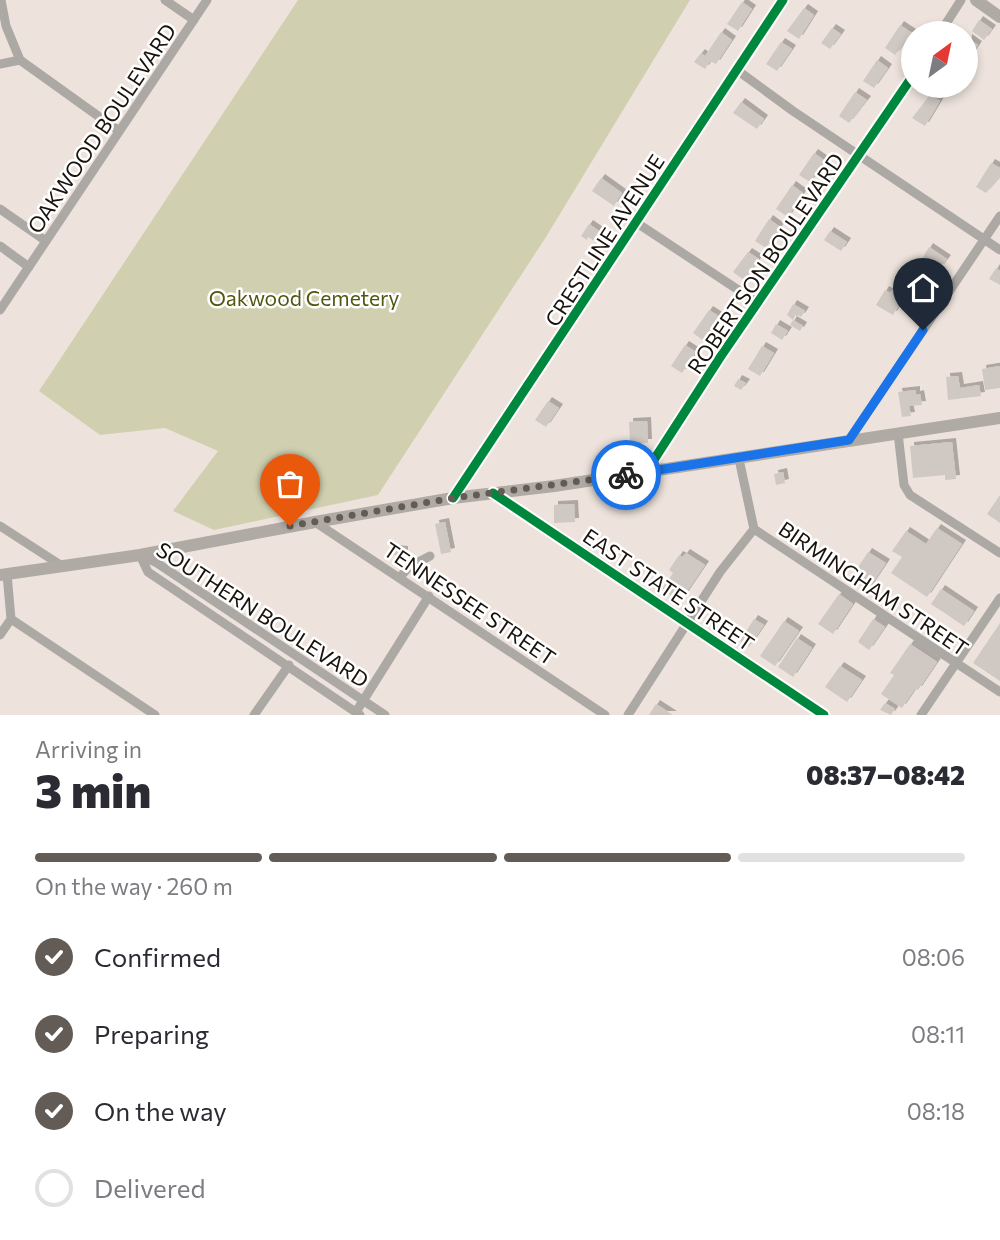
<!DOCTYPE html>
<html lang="en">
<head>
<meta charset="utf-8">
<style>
  :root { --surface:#fff; --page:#f2f2f3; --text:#2b2b33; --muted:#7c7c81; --line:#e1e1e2; --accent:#635b55 }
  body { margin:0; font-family:Commissioner,sans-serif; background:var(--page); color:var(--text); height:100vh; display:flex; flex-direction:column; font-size:26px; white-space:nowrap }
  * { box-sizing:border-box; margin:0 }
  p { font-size:23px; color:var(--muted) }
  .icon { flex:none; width:38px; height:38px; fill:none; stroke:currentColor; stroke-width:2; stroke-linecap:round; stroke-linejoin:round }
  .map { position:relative; height:715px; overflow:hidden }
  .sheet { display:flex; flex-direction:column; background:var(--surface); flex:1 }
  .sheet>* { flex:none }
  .needle { width:46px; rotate:33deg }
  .fabs { position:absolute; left:901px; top:21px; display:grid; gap:14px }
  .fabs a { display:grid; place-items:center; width:77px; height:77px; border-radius:50%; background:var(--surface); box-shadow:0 4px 10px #0003; font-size:35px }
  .pin { position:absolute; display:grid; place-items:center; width:60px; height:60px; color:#fff; margin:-72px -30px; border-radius:50% 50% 50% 0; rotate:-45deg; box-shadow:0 0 7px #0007 }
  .pin .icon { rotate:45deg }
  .courier { position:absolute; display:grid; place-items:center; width:70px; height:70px; margin:-35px; border:5px solid #1a73e8; border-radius:50%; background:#fff; color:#222; box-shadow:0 2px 9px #0007 }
  .head em { font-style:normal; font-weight:800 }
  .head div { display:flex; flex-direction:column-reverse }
  .head { display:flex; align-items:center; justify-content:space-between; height:119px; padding:0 35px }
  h1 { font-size:46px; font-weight:800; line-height:52px }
  .bar { display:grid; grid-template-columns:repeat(4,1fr); gap:10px 7px; align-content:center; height:84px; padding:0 35px }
  .bar i { height:9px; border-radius:5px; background:var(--line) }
  .bar .on { background:var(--accent) }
  .bar p { grid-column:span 4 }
  ol { padding:0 35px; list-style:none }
  li { display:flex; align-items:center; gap:21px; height:77px }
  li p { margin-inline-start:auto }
  li .icon { padding:7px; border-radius:50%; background:var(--accent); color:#fff; stroke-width:4 }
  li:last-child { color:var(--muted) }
  li i { width:38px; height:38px; border:4px solid var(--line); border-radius:50% }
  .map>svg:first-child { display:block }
  .green { fill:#d0d0b1 }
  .building { fill:#d0c9c3; filter:url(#shadow) }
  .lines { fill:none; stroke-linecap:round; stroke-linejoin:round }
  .minor { stroke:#aca8a4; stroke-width:9 }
  .major { stroke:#b0aaa5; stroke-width:12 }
  .cycleway-casing { stroke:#fff; stroke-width:13 }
  .cycleway { stroke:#00873e; stroke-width:9 }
  .done { stroke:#635b55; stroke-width:7; stroke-dasharray:0 12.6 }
  .route { stroke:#1a73e8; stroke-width:9 }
  .labels { text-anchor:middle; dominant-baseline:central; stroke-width:5; stroke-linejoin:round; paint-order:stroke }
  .street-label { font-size:21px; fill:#18120d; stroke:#fff }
  .park-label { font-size:21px; fill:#51570f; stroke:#fff }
</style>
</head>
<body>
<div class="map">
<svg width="1000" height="715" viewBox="0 0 1000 715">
  <defs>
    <filter id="shadow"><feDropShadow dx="4" dy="-4" stdDeviation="0" flood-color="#0004"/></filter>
  </defs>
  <rect width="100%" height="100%" fill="#ede3dc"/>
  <path class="green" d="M298,0H690L546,237L378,495L214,530L173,511L218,451L165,428L100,435L39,391Z"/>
  <path class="building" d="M742,2L752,9L738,31L727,24Z
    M804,8L814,15L799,39L787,31Z
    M979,20L992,29L984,40L972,31Z
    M900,25L912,33L895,55L885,48Z
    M832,28L841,34L830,49L821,43Z
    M721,32L732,40L716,64L710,61L705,69L694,62L701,53L705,56Z
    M968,38L978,45L970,57L966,54Z
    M781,42L792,49L777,71L766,64Z
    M877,60L888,68L874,88L863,81Z
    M855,92L867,100L849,123L839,116Z
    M930,95L940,101L925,126L912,118Z
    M741,102L764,119L757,129L733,113Z
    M814,153L824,160L810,182L799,175Z
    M991,163L1000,168V177L986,193L976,187Z
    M601,178L622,193L614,206L592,191Z
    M792,185L803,193L788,217L776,209Z
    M769,219L780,227L766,248L755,241Z
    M589,224L602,233L596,242L588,237L587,240L581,236Z
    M830,231L847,242L841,251L824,240Z
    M929,247L947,259L940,268L923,257Z
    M748,252L759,259L744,280L733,272Z
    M996,268L1000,271V285L989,279Z
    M911,279L929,290L923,300L905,289Z
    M885,290L890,293L892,290L898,294L897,297L902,300L893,315L876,305Z
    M793,304L805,311L801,317L796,314L793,320L787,315Z
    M709,310L720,317L704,341L693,333Z
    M793,320L803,326L800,331L790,325Z
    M776,324L788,331L782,340L771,333Z
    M685,345L696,352L682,373L671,366Z
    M762,346L774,353L760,376L748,369Z
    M1000,366V388L985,390L982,369Z
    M958,376L960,388L979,385L981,396L948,400L946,377Z
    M738,379L746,383L741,390L734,386Z
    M916,390V395L920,394L922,405L909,406L911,416L902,417L898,392Z
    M548,401L559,408L546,427L535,420Z
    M647,421L648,443H630L629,422Z
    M952,442L956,479L945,480V475L913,478L910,446Z
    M783,472L785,483L776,485L774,474Z
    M1000,495V523L987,514Z
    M574,504L575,522L554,523V505Z
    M445,522L451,552L441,554L435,524Z
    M937,528L962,544L927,597L891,573L902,557L892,551L906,531L926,544Z
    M394,549L404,550V557L393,555Z
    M868,552L886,563L868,590L851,578Z
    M686,553L705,565L680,602L662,589L673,573L669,570L679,555L683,557Z
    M941,589L974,611L964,626L931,604Z
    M839,594L853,604L833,634L818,624Z
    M754,619L764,625L749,647L740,641Z
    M873,619L885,627L869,650L858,642Z
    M784,621L799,631L775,666L760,656Z
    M1000,623V681L973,663Z
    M797,638L812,648L793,677L778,667Z
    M910,644L937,662L918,690L915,689L902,708L881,694L894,675L890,673Z
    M840,666L862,680L847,702L825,687Z
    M885,703L895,709L891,715L880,710Z
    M656,704L673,715H649Z"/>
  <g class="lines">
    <path class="minor" d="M1,0L6,26L20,60L119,131
      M165,0L194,20
      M940,33L961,0
      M0,64L20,60
      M737,70L793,111L1000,250
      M0,209L46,241
      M637,223L758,303
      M0,246L29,267
      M0,310L207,0
      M898,433L904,485L910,495L1000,553
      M849,440L1000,216
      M739,459L754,529L1000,692
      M646,472L721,356L914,74
      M493,493L824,715
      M453,498L783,0
      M315,522L605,715
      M0,526L62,566
      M140,555L157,563L385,715
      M140,555L148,572L360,715
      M400,577L409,567L430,556
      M11,619L155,715
      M0,635L11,619L7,574
      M356,712L429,596
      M254,715L289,665
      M628,715L720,572L754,529
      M921,715L1000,598"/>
    <path class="major" d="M976,0L1000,17
      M0,575L140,555L315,522L453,498L554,486L1000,418"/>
    <g class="cycleway-casing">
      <path id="cycleway" d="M646,472L721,356L914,74
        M493,493L824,715
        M453,498L783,0"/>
    </g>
    <use href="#cycleway" class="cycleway"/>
  </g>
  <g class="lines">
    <path class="done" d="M290,526L453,498L626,475"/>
    <path class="route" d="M626,475L849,440L923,330"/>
  </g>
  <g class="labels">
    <g class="street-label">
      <text transform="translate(101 128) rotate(-56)">OAKWOOD BOULEVARD</text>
      <text transform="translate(604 240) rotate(-57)">CRESTLINE AVENUE</text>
      <text transform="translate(765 263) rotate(-56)">ROBERTSON BOULEVARD</text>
      <text transform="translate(874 588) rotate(34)">BIRMINGHAM STREET</text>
      <text transform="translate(669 589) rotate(34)">EAST STATE STREET</text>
      <text transform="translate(470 603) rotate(34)">TENNESSEE STREET</text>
      <text transform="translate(263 614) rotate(33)">SOUTHERN BOULEVARD</text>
    </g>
    <g class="park-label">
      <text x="304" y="297">Oakwood Cemetery</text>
    </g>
  </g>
</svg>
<div class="fabs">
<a><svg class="needle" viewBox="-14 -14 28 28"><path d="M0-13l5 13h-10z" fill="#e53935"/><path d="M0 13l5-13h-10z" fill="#7c7c81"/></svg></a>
</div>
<div class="pin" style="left:290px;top:526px;background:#ea580c"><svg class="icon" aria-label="bag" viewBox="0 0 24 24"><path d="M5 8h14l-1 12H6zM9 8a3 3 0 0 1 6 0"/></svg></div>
<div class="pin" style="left:923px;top:330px;background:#1f2937"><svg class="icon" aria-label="home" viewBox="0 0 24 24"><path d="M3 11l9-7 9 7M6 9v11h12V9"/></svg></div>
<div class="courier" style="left:626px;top:475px"><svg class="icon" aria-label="bike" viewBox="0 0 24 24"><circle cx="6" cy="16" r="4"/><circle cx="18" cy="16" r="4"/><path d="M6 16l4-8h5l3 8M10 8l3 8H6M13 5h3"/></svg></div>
</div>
<section class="sheet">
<div class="head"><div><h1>3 min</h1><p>Arriving in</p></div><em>08:37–08:42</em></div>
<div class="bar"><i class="on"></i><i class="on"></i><i class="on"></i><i></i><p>On the way · 260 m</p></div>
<ol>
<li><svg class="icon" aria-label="check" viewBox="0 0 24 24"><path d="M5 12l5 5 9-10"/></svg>Confirmed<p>08:06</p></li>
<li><svg class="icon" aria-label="check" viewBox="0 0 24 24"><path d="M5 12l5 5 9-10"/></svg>Preparing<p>08:11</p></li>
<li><svg class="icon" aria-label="check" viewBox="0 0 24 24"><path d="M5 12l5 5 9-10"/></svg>On the way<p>08:18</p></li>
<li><i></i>Delivered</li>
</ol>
</section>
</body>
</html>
